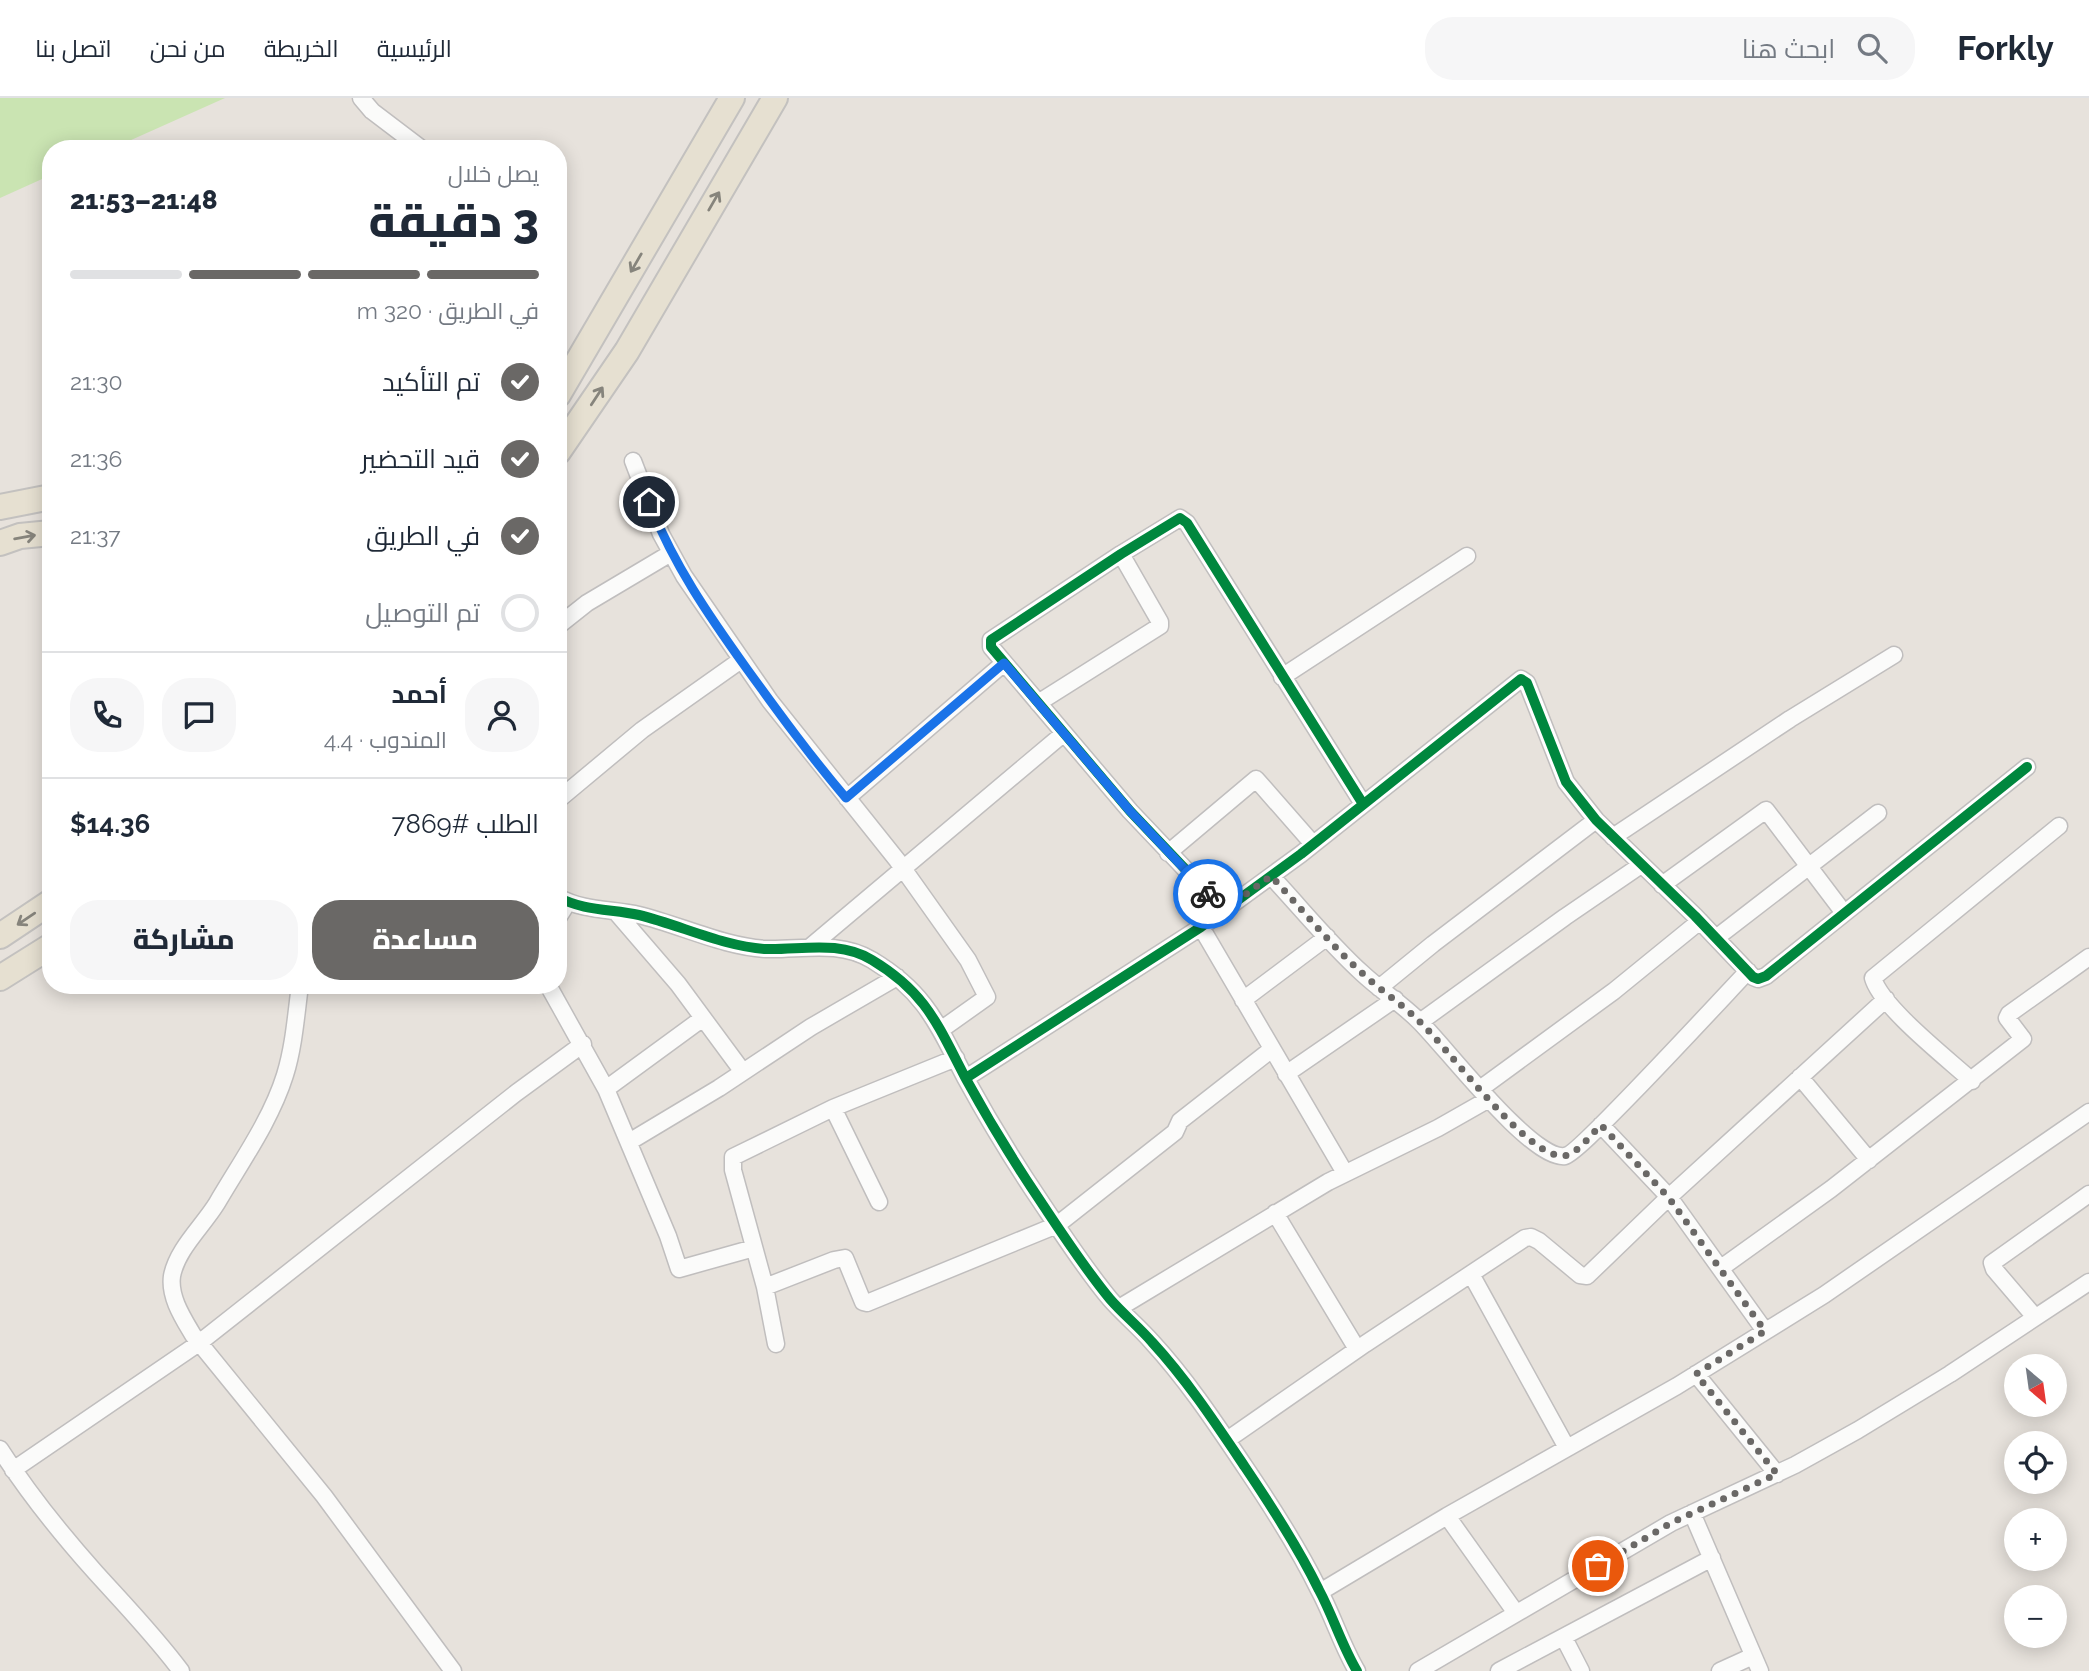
<!DOCTYPE html>
<html lang="ar">
<head>
<meta charset="utf-8">
<style>
  :root { --surface:#fff; --page:#f6f6f7; --text:#1f2937; --muted:#747a83; --line:#e0e1e3; --accent:#6a6866 }
  body { margin:0; font-family:Raleway,Cairo,sans-serif; background:var(--page); color:var(--text); direction:rtl; height:100vh; display:flex; flex-direction:column; font-size:26px; white-space:nowrap }
  * { box-sizing:border-box; margin:0 }
  p { font-size:23px; color:var(--muted) }
  .icon { flex:none; width:38px; height:38px; fill:none; stroke:currentColor; stroke-width:2; stroke-linecap:round; stroke-linejoin:round }
  .map { position:relative; flex:1; overflow:hidden; direction:ltr }
  .sheet { position:absolute; left:42px; top:42px; width:525px; height:854px; display:flex; flex-direction:column; background:var(--surface); border-radius:28px; box-shadow:0 4px 18px #0003; direction:rtl }
  .sheet>* { flex:none }
  .needle { width:46px; rotate:151deg }
  .fabs { position:absolute; left:2004px; top:1256px; display:grid; gap:14px }
  .fabs a { display:grid; place-items:center; width:63px; height:63px; border-radius:50%; background:var(--surface); box-shadow:0 4px 18px #0003; font-size:35px }
  .pin { position:absolute; display:grid; place-items:center; width:60px; height:60px; color:#fff; margin:-30px; border:4px solid #fff; border-radius:50%; box-shadow:0 2px 7px #0007 }
  .courier { position:absolute; display:grid; place-items:center; width:70px; height:70px; margin:-35px; border:5px solid #1a73e8; border-radius:50%; background:#fff; color:#222; box-shadow:0 2px 9px #0007 }
  .overview em { font-style:normal; font-weight:800 }
  .overview div { display:flex; flex-direction:column-reverse }
  .overview { display:flex; align-items:center; justify-content:space-between; height:119px; padding:0 28px }
  h1 { font-size:46px; font-weight:800; line-height:52px }
  .bar { display:grid; grid-template-columns:repeat(4,1fr); gap:10px 7px; align-content:center; height:84px; padding:0 28px }
  .bar i { height:9px; border-radius:5px; background:var(--line) }
  .bar .active { background:var(--accent) }
  .bar p { grid-column:span 4 }
  .line { display:flex; align-items:center; gap:18px; padding:0 28px; border-top:2px solid var(--line) }
  .line div { flex:1 }
  .round { display:grid; place-items:center; flex:none; width:74px; height:74px; border-radius:28px; background:var(--page) }
  ol { padding:0 28px; list-style:none }
  li { display:flex; align-items:center; gap:21px; height:77px }
  li p { margin-inline-start:auto }
  li .icon { padding:7px; border-radius:50%; background:var(--accent); color:#fff; stroke-width:4 }
  li:last-child { color:var(--muted) }
  li i { width:38px; height:38px; border:4px solid var(--line); border-radius:50% }
  .primary-button { display:flex; gap:14px; margin-top:auto; padding:14px 28px }
  .primary-button a { flex:1; height:80px; border-radius:28px; background:var(--accent); color:#fff; font-size:28px; font-weight:800; line-height:80px; text-align:center }
  .primary-button a+a { background:var(--page); color:var(--text) }
  header { display:flex; align-items:center; gap:42px; box-sizing:border-box; height:98px; padding:0 35px; background:var(--surface); border-bottom:2px solid var(--line) }
  header strong { font-size:33px }
  nav { display:flex; gap:38px; margin-inline-start:auto; font-size:24px }
  .search { width:490px; height:63px; background:var(--page); display:flex; align-items:center; gap:18px; box-sizing:border-box; padding:0 24px; border-radius:28px; color:var(--muted); font-size:26px }
  .map>svg:first-child { display:block }
  .green { fill:#cae4b2 }
  .lines { fill:none; stroke-linecap:round; stroke-linejoin:round }
  .minor-casing { stroke:#c0bebe; stroke-width:19 }
  .primary-casing { stroke:#c3c1bf; stroke-width:28 }
  .minor { stroke:#fbfbfa; stroke-width:16 }
  .primary { stroke:#e6e0d1; stroke-width:24 }
  .cycleway-casing { stroke:#fff; stroke-width:15 }
  .cycleway { stroke:#00873e; stroke-width:10 }
  .oneway { stroke:#86847c }
  .done { stroke:#6a6866; stroke-width:7; stroke-dasharray:0 12.6 }
  .route { stroke:#1a73e8; stroke-width:9 }
</style>
</head>
<body>
<header>
<strong>Forkly</strong>
<div class="search"><svg class="icon" aria-label="search" viewBox="0 0 24 24"><circle cx="10" cy="10" r="6"/><path d="M15 15l6 6"/></svg>ابحث هنا</div>
<nav><a>الرئيسية</a><a>الخريطة</a><a>من نحن</a><a>اتصل بنا</a></nav>
</header>
<div class="map">
<svg width="2089" height="1573" viewBox="0 0 2089 1573">
  <rect width="100%" height="100%" fill="#e7e2dc"/>
  <path class="green" d="M0,0H225L111,51H51V77L0,100Z"/>
  <g class="lines">
    <g class="minor-casing">
      <path id="minor" d="M361,0L372,13L422,51
        M633,363L661,436L684,478L770,603L897,762L968,862L987,899L942,931
        M558,528L587,505L671,455
        M1282,579L1467,458
        M1038,605L1160,528V524L1121,456
        M847,700L1004,565
        M558,702L642,632L741,562
        M1613,739L1790,621L1894,557
        M1168,755L1256,681L1313,746
        M1271,778C1301,810 1329,845 1362,875C1380,892 1401,905 1419,923C1444,947 1532,1063 1565,1058C1579,1056 1726,896 1748,873
        M1662,787L1766,712L1844,815
        M558,799C583,813 612,811 639,817C680,827 725,849 766,851C802,852 839,842 872,862C927,895 938,928 966,981C989,1023 1014,1064 1041,1104C1063,1137 1085,1171 1110,1201C1123,1216 1139,1229 1152,1244C1187,1282 1216,1326 1245,1369C1272,1409 1298,1449 1319,1492C1333,1518 1342,1548 1357,1573
        M1224,812L1130,713L991,549V542L1121,456L1180,420L1187,425L1363,706
        M616,814L678,886L743,974
        M558,820L568,804
        M1201,829L1345,1075
        M1716,840L1878,715
        M810,849L1063,636
        M300,887C296,917 294,948 285,977C271,1022 241,1064 217,1105C203,1128 177,1151 172,1178C169,1199 183,1220 193,1237L324,1398L453,1573
        M548,887L606,991L668,1138L679,1171L754,1150
        M1379,890L1433,846L1596,722
        M1243,902L1327,839
        M1420,924L1565,819L1641,767
        M1286,976L1395,901
        M1800,979L1869,1062
        M966,980L1201,829L1301,756L1521,581L1527,585L1566,684L1596,722L1695,818L1753,879L1758,881L1766,878L2027,669
        M1972,983C1948,961 1881,909 1873,880L2059,728
        M606,991L703,920
        M1480,991L1614,893L1700,823
        M833,1010L879,1104
        M1601,1027L1669,1099L1765,1233
        M629,1044L719,990L811,929L897,879
        M1275,1115L1357,1251
        M1721,1170L1831,1091L2023,941L2007,920L2009,916L2089,859
        M1471,1176L1567,1350
        M765,1189L834,1162L845,1160L863,1204L867,1205L1057,1127L1175,1034L1180,1023L1272,951
        M1119,1210L1328,1084L1438,1030L1489,1001
        M2035,1219L1994,1171L1992,1165L2089,1096
        M776,1246L765,1189L733,1072V1059L833,1010L956,960
        M1696,1276L1777,1376
        M1227,1342L1365,1246L1525,1140L1531,1139L1539,1143L1580,1177L1587,1178L1669,1099L1886,901
        M0,1351C28,1395 62,1437 96,1475C125,1507 155,1538 181,1573
        M13,1372L199,1245L516,995L583,946
        M1692,1415L1760,1573
        M1447,1418L1516,1515
        M1320,1494L1447,1418L1677,1288L1824,1197L2089,1014
        M1564,1540L1581,1573
        M1418,1573L1671,1425L1795,1367L1858,1332L1950,1276L2089,1184
        M1499,1573L1712,1460
        M1720,1573L1753,1558"/>
    </g>
    <g class="primary-casing">
      <path id="primary" d="M558,297L732,0
        M558,354L627,253L775,0
        M0,409L51,399
        M0,445L20,438L51,435
        M0,838L51,804
        M0,880L51,848"/>
    </g>
    <use href="#minor" class="minor"/>
    <use href="#primary" class="primary"/>
    <g class="cycleway-casing">
      <path id="cycleway" d="M558,799C583,813 612,811 639,817C680,827 725,849 766,851C802,852 839,842 872,862C927,895 938,928 966,981C989,1023 1014,1064 1041,1104C1063,1137 1085,1171 1110,1201C1123,1216 1139,1229 1152,1244C1187,1282 1216,1326 1245,1369C1272,1409 1298,1449 1319,1492C1333,1518 1342,1548 1357,1573
        M1224,812L1130,713L991,549V542L1121,456L1180,420L1187,425L1363,706
        M966,980L1201,829L1301,756L1521,581L1527,585L1566,684L1596,722L1695,818L1753,879L1758,881L1766,878L2027,669"/>
    </g>
    <use href="#cycleway" class="cycleway"/>
  </g>
  <defs><path id="oneway-shaft" d="M-6 0H5M1.5-3L5.5 0L1.5 3" fill="none" stroke-width="1.6" stroke-linecap="round" stroke-linejoin="round" transform="scale(1.75)"/></defs>
  <g class="oneway">
    <use href="#oneway-shaft" transform="translate(714 103) rotate(-60)"/>
    <use href="#oneway-shaft" transform="translate(636 165) rotate(120)"/>
    <use href="#oneway-shaft" transform="translate(597 298) rotate(-57)"/>
    <use href="#oneway-shaft" transform="translate(25 439) rotate(-10)"/>
    <use href="#oneway-shaft" transform="translate(26 821) rotate(146)"/>
  </g>
  <g class="lines">
    <path class="done" d="M1208,796L1224,812L1271,778C1301,810 1329,845 1362,875C1380,892 1401,905 1419,923C1450,952 1521,1052 1560,1058C1575,1060 1591,1036 1601,1027L1669,1100L1765,1233L1696,1276L1777,1376L1671,1425L1598,1468"/>
    <path class="route" d="M649,404C673,466 709,518 747,571C779,615 811,659 846,700L1004,565L1130,713L1208,796"/>
  </g>
</svg>
<div class="fabs">
<a><svg class="needle" viewBox="-14 -14 28 28"><path d="M0-13l5 13h-10z" fill="#e53935"/><path d="M0 13l5-13h-10z" fill="#747a83"/></svg></a>
<a><svg class="icon" aria-label="locate" viewBox="0 0 24 24"><circle cx="12" cy="12" r="6"/><path d="M12 2v4M12 18v4M2 12h4M18 12h4"/></svg></a>
<a>+</a>
<a>−</a>
</div>
<div class="pin" style="left:1598px;top:1468px;background:#ea580c"><svg class="icon" aria-label="bag" viewBox="0 0 24 24"><path d="M5 8h14l-1 12H6zM9 8a3 3 0 0 1 6 0"/></svg></div>
<div class="pin" style="left:649px;top:404px;background:#1f2937"><svg class="icon" aria-label="home" viewBox="0 0 24 24"><path d="M3 11l9-7 9 7M6 9v11h12V9"/></svg></div>
<div class="courier" style="left:1208px;top:796px"><svg class="icon" aria-label="bike" viewBox="0 0 24 24"><circle cx="6" cy="16" r="4"/><circle cx="18" cy="16" r="4"/><path d="M6 16l4-8h5l3 8M10 8l3 8H6M13 5h3"/></svg></div>
<section class="sheet">
<div class="overview"><div><h1>3 دقيقة</h1><p>يصل خلال</p></div><em>21:48–21:53</em></div>
<div class="bar"><i class="active"></i><i class="active"></i><i class="active"></i><i></i><p>في الطريق · 320 m</p></div>
<ol>
<li><svg class="icon" aria-label="check" viewBox="0 0 24 24"><path d="M5 12l5 5 9-10"/></svg>تم التأكيد<p>21:30</p></li>
<li><svg class="icon" aria-label="check" viewBox="0 0 24 24"><path d="M5 12l5 5 9-10"/></svg>قيد التحضير<p>21:36</p></li>
<li><svg class="icon" aria-label="check" viewBox="0 0 24 24"><path d="M5 12l5 5 9-10"/></svg>في الطريق<p>21:37</p></li>
<li><i></i>تم التوصيل</li>
</ol>
<div class="line" style="height:126px"><a class="round"><svg class="icon" aria-label="person" viewBox="0 0 24 24"><circle cx="12" cy="8" r="4"/><path d="M4 21q1-7 8-7t8 7"/></svg></a><div><b>أحمد</b><p>المندوب · 4.4</p></div><a class="round"><svg class="icon" aria-label="chat" viewBox="0 0 24 24"><path d="M4 5h16v11H9l-5 4z"/></svg></a><a class="round"><svg class="icon" aria-label="phone" viewBox="0 0 24 24"><path d="M5 4h4l2 5-3 2q2 4 5 5l2-3 5 2v4C11 20 4 13 5 4z"/></svg></a></div>
<div class="line" style="height:91px"><div>الطلب #7869</div><b>$14.36</b></div>
<div class="primary-button"><a>مساعدة</a><a>مشاركة</a></div>
</section>
</div>
</body>
</html>
